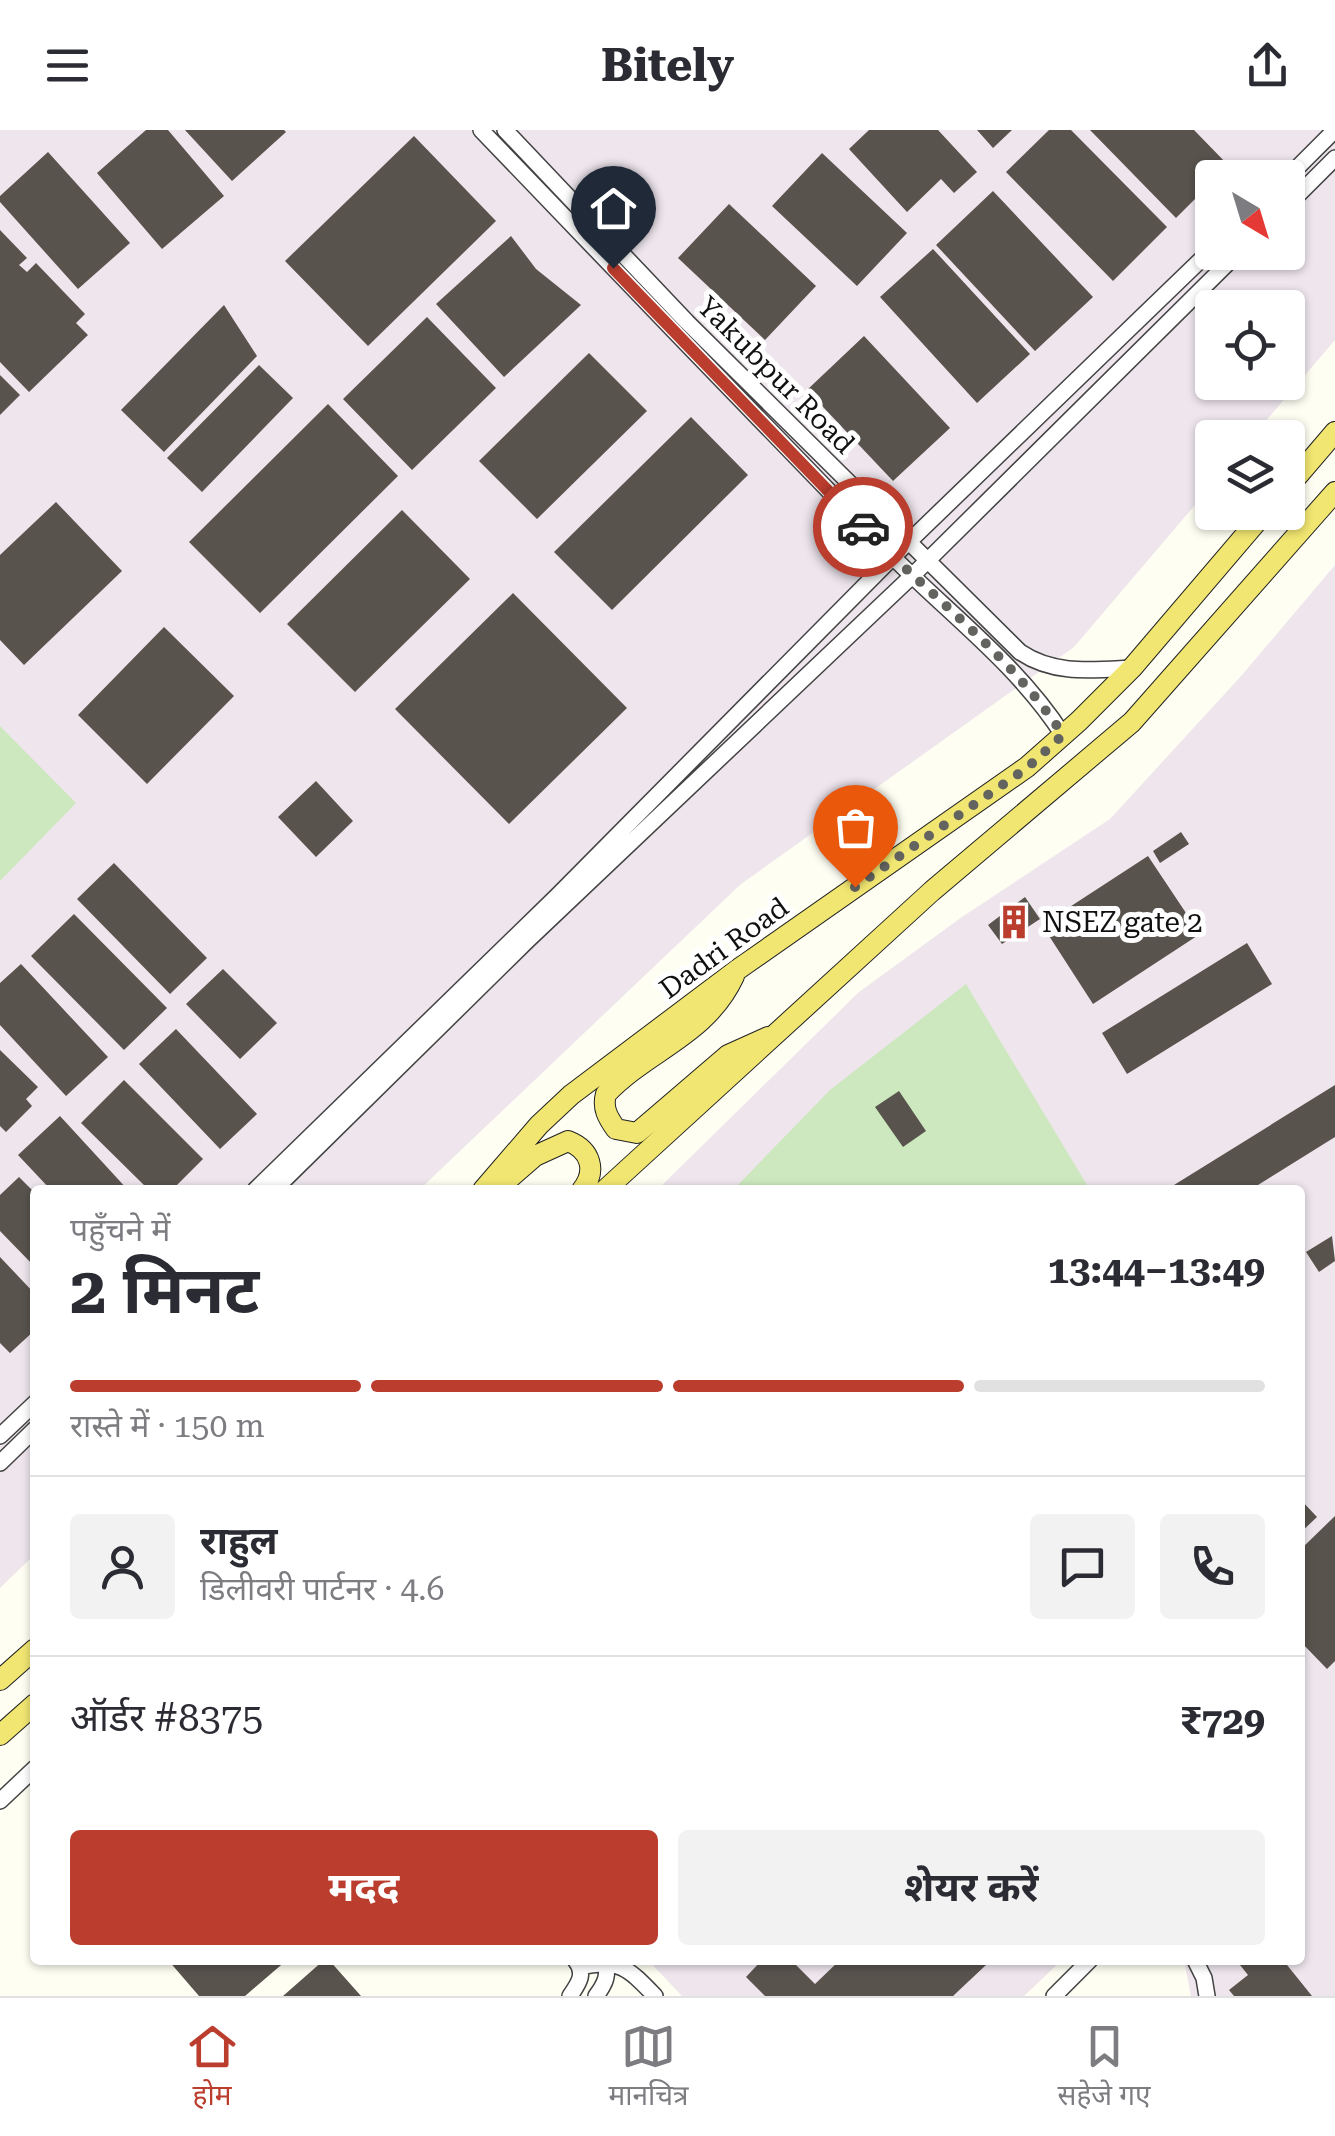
<!DOCTYPE html>
<html lang="hi">
<head>
<meta charset="utf-8">
<style>
  :root { --surface:#fff; --page:#f2f2f3; --text:#2b2b33; --muted:#7c7c81; --line:#e1e1e2; --accent:#ba3d2e }
  body { margin:0; font-family:"Roboto Serif","Noto Sans Devanagari",serif; background:var(--page); color:var(--text); height:100vh; display:flex; flex-direction:column; font-size:38px; white-space:nowrap }
  * { box-sizing:border-box; margin:0 }
  p { font-size:32px; color:var(--muted) }
  .icon { flex:none; width:55px; height:55px; fill:none; stroke:currentColor; stroke-width:2; stroke-linecap:round; stroke-linejoin:round }
  .map { position:relative; flex:1; overflow:hidden }
  .sheet { position:absolute; left:30px; top:1055px; width:1275px; height:780px; display:flex; flex-direction:column; background:var(--surface); border-radius:10px; box-shadow:0 2px 8px #0004 }
  .sheet>* { flex:none }
  .needle { width:65px; rotate:142deg }
  .tools { position:absolute; left:1195px; top:30px; display:grid; gap:20px }
  .tools a { display:grid; place-items:center; width:110px; height:110px; border-radius:10px; background:var(--surface); box-shadow:0 2px 8px #0004; font-size:50px }
  .pin { position:absolute; display:grid; place-items:center; width:85px; height:85px; color:#fff; margin:-102px -42px; border-radius:50% 50% 50% 0; rotate:-45deg; box-shadow:0 0 10px #0007 }
  .pin .icon { rotate:45deg }
  .courier { position:absolute; display:grid; place-items:center; width:100px; height:100px; margin:-50px; border:8px solid #ba3d2e; border-radius:50%; background:#fff; color:#222; box-shadow:0 2px 12px #0007 }
  .overview em { font-style:normal; font-weight:700 }
  .overview div { display:flex; flex-direction:column-reverse }
  .overview { display:flex; align-items:center; justify-content:space-between; height:170px; padding:0 40px }
  h1 { font-size:65px; font-weight:700; line-height:75px }
  .bar { display:grid; grid-template-columns:repeat(4,1fr); gap:15px 10px; align-content:center; height:120px; padding:0 40px }
  .bar i { height:12px; border-radius:8px; background:var(--line) }
  .bar .selected { background:var(--accent) }
  .bar p { grid-column:span 4 }
  .line { display:flex; align-items:center; gap:25px; padding:0 40px; border-top:2px solid var(--line) }
  .line div { flex:1 }
  .round { display:grid; place-items:center; flex:none; width:105px; height:105px; border-radius:10px; background:var(--page) }
  .primary-button { display:flex; gap:20px; margin-top:auto; padding:20px 40px }
  .primary-button a { flex:1; height:115px; border-radius:10px; background:var(--accent); color:#fff; font-size:40px; font-weight:700; line-height:115px; text-align:center }
  .primary-button a+a { background:var(--page); color:var(--text) }
  header { display:flex; justify-content:space-between; align-items:center; height:130px; padding:0 40px; background:var(--surface); font-size:45px; font-weight:700 }
  .dock { display:flex; justify-content:space-around; align-items:center; height:140px; border-top:2px solid var(--line); background:var(--surface); font-size:28px; color:var(--muted) }
  .dock a { display:grid; justify-items:center; gap:5px }
  .dock .selected { color:var(--accent) }
  .map>svg:first-child { display:block }
  .industrial { fill:#eee5ed; fill-rule:evenodd }
  .green { fill:#cde8be }
  .building { fill:#58534d }
  .lines { fill:none; stroke-linecap:round; stroke-linejoin:round }
  .minor-casing { stroke:#434343; stroke-width:18 }
  .major-casing { stroke:#212121; stroke-width:22 }
  .minor { stroke:#fff; stroke-width:15 }
  .major { stroke:#f1e671; stroke-width:20 }
  .done { stroke:#63635f; stroke-width:10; stroke-dasharray:0 18 }
  .route { stroke:#ba3d2e; stroke-width:12 }
  .labels { text-anchor:middle; dominant-baseline:central; stroke-width:10; stroke-linejoin:round; paint-order:stroke }
  .street-label { font-size:28px; fill:#101010; stroke:#fff }
  .poi-label { font-size:28px; fill:#101010; stroke:#fff; text-anchor:start }
</style>
</head>
<body>
<header><svg class="icon" aria-label="menu" viewBox="0 0 24 24"><path d="M4 6h16M4 12h16M4 18h16"/></svg>Bitely<svg class="icon" aria-label="share" viewBox="0 0 24 24"><path d="M12 15V3M7 8l5-5 5 5M5 13v7h14v-7"/></svg></header>
<div class="map">
<svg width="1335" height="1866" viewBox="0 0 1335 1866">
  <rect width="100%" height="100%" fill="#fefef3"/>
  <path class="industrial" d="M0,0H1335V210L1252,307L1212,308V355L1074,517L741,754L419,1060H35V1424L0,1458ZM1212,48H1288V122H1212ZM1212,178H1288V252H1212Z
    M1335,435V1866H1191L1184,1830H1300V1060H657L859,862L962,787L1110,689L1242,545Z
    M648,1830H1062L1024,1866H682Z"/>
  <path class="green" d="M0,596L76,673L0,751Z
    M966,854L1090,1060H733L830,960Z"/>
  <path class="building" d="M146,0H168L224,66L162,119L97,43Z
    M185,0H284L286,2L232,51Z
    M869,0H938L977,42L954,63L941,49L907,82L849,19Z
    M977,0H1012L993,18Z
    M1049,0H1071L1167,97L1113,151L1006,42Z
    M1090,0H1194L1229,36L1217,48H1212V52L1176,88Z
    M414,6L496,91L368,216L285,131Z
    M48,22L130,113L78,159L0,72V66Z
    M822,23L907,103L857,156L772,76Z
    M993,61L1093,167L1035,221L936,115Z
    M729,74L816,156L765,210L678,128Z
    M0,100L27,128L19,135L27,142L36,133L85,184L76,193L88,205L29,262L0,232Z
    M511,106L536,139L581,175L504,247L436,174Z
    M933,119L1030,224L977,273L880,167Z
    M224,175L257,226L164,322L121,280Z
    M427,187L496,258L412,340L343,269Z
    M864,206L950,298L893,351L807,260Z
    M589,223L647,281L537,389L479,331Z
    M259,235L293,268L202,362L167,328Z
    M0,245L20,265L0,285Z
    M328,274L398,346L260,483L189,412Z
    M691,287L748,345L612,480L554,422Z
    M56,372L122,441L24,535L0,510V425Z
    M402,380L470,449L355,562L287,494Z
    M513,463L627,578L509,694L395,579Z
    M164,497L234,566L147,654L78,585Z
    M316,651L353,691L316,727L278,687Z
    M1181,702L1189,714L1160,733L1153,721Z
    M1148,726L1200,804L1093,874L1042,795Z
    M114,733L207,828L170,864L77,769Z
    M1025,767L1040,789L1002,814L988,795Z
    M74,784L167,878L124,920L31,826Z
    M1247,813L1272,854L1127,944L1102,903Z
    M21,834L108,927L66,966L0,895V853Z
    M223,839L277,893L240,929L186,874Z
    M176,899L257,984L220,1019L139,934Z
    M0,920L38,957L26,969L32,976L6,1002L0,996Z
    M124,950L203,1029L172,1060H149L81,993Z
    M1335,955V1007L1250,1060H1177L1174,1055Z
    M899,961L926,1001L903,1017L875,977Z
    M60,986L128,1060H51L18,1025Z
    M19,1047L35,1063V1137L0,1101V1065Z
    M1332,1106L1335,1131L1319,1142L1306,1122Z
    M0,1127L35,1164V1200L10,1223L0,1213Z
    M1300,1369L1317,1387L1300,1403Z
    M1335,1386V1531L1327,1539L1300,1511V1420Z
    M168,1830H287L245,1866H199Z
    M324,1830H329L361,1866H283Z
    M762,1830H797L794,1833L815,1854L840,1830H981L986,1835L953,1866H765L746,1847Z
    M1236,1830H1283L1312,1866H1234L1229,1860L1248,1845Z"/>
  <g class="lines">
    <g class="minor-casing">
      <path id="minor" d="M481,0C615,140 750,280 885,419C944,480 1017,533 1063,605
        M505,0L687,192L1020,522C1054,545 1092,540 1132,538
        M1287,48L1335,0
        M1288,75L1335,28
        M255,1060L557,766L893,427L1212,119
        M274,1060L527,811L912,446L1239,122
        M0,1306L35,1273
        M0,1333L35,1299
        M0,1671L35,1638
        M1195,1830L1204,1848L1207,1866
        M581,1837C619,1828 629,1839 655,1866
        M570,1866C579,1853 586,1843 575,1830
        M596,1866C605,1854 610,1844 604,1830
        M1054,1866L1090,1830"/>
    </g>
    <g class="major-casing">
      <path id="major" d="M1288,357L1335,302
        M734,846C706,906 649,919 606,964C602,978 608,988 616,999L637,1003L728,925L768,907
        M497,1059L535,1026L568,1011C591,1020 597,1041 582,1060
        M483,1060L539,995L571,965L737,840L1027,637L1079,591L1132,538L1265,382
        M605,1060L932,761L1132,592L1335,362
        M0,1550L35,1519
        M0,1605L35,1574"/>
    </g>
    <use href="#minor" class="minor"/>
    <use href="#major" class="major"/>
  </g>
  <g class="lines">
    <path class="done" d="M855,757L1027,638L1063,605C1011,525 929,465 863,397"/>
    <path class="route" d="M613,138L863,397"/>
  </g>
  <defs>
    <g id="building-bare" transform="scale(2.7)"><path d="M-4-6H4V6H1V3H-1V6H-4ZM-2.5-4.3h1.7v1.8h-1.7ZM.8-4.3h1.7v1.8H.8ZM-2.5-1h1.7V.8h-1.7ZM.8-1h1.7V.8H.8Z" fill="#ba3d2e" stroke="#fff" stroke-width="2.5" paint-order="stroke"/></g>
  </defs>
  <g fill-rule="evenodd">
    <use href="#building-bare" x="1014" y="792"/>
  </g>
  <g class="labels">
    <g class="street-label">
      <text transform="translate(776 245) rotate(45)">Yakubpur Road</text>
      <text transform="translate(724 818) rotate(-36)">Dadri Road</text>
    </g>
    <g class="poi-label">
      <text x="1042" y="792">NSEZ gate 2</text>
    </g>
  </g>
</svg>
<div class="tools">
<a><svg class="needle" viewBox="-14 -14 28 28"><path d="M0-13l5 13h-10z" fill="#e53935"/><path d="M0 13l5-13h-10z" fill="#7c7c81"/></svg></a>
<a><svg class="icon" aria-label="locate" viewBox="0 0 24 24"><circle cx="12" cy="12" r="6"/><path d="M12 2v4M12 18v4M2 12h4M18 12h4"/></svg></a>
<a><svg class="icon" aria-label="layers" viewBox="0 0 24 24"><path d="M12 4l9 5-9 5-9-5zM3 14l9 5 9-5"/></svg></a>
</div>
<div class="pin" style="left:855px;top:757px;background:#ea580c"><svg class="icon" aria-label="bag" viewBox="0 0 24 24"><path d="M5 8h14l-1 12H6zM9 8a3 3 0 0 1 6 0"/></svg></div>
<div class="pin" style="left:613px;top:138px;background:#1f2937"><svg class="icon" aria-label="home" viewBox="0 0 24 24"><path d="M3 11l9-7 9 7M6 9v11h12V9"/></svg></div>
<div class="courier" style="left:863px;top:397px"><svg class="icon" aria-label="car" viewBox="0 0 24 24"><path d="M5 17H2v-5l4-1 3-4h7l3 4 3 1v5h-3M9 17h6M6 11h13"/><circle cx="7" cy="17" r="2"/><circle cx="17" cy="17" r="2"/></svg></div>
<section class="sheet">
<div class="overview"><div><h1>2 मिनट</h1><p>पहुँचने में</p></div><em>13:44–13:49</em></div>
<div class="bar"><i class="selected"></i><i class="selected"></i><i class="selected"></i><i></i><p>रास्ते में · 150 m</p></div>
<div class="line" style="height:180px"><a class="round"><svg class="icon" aria-label="person" viewBox="0 0 24 24"><circle cx="12" cy="8" r="4"/><path d="M4 21q1-7 8-7t8 7"/></svg></a><div><b>राहुल</b><p>डिलीवरी पार्टनर · 4.6</p></div><a class="round"><svg class="icon" aria-label="chat" viewBox="0 0 24 24"><path d="M4 5h16v11H9l-5 4z"/></svg></a><a class="round"><svg class="icon" aria-label="phone" viewBox="0 0 24 24"><path d="M5 4h4l2 5-3 2q2 4 5 5l2-3 5 2v4C11 20 4 13 5 4z"/></svg></a></div>
<div class="line" style="height:130px"><div>ऑर्डर #8375</div><b>₹729</b></div>
<div class="primary-button"><a>मदद</a><a>शेयर करें</a></div>
</section>
</div>
<nav class="dock">
<a class="selected"><svg class="icon" aria-label="home" viewBox="0 0 24 24"><path d="M3 11l9-7 9 7M6 9v11h12V9"/></svg>होम</a>
<a><svg class="icon" aria-label="map" viewBox="0 0 24 24"><path d="M3 6l6-2 6 2 6-2v14l-6 2-6-2-6 2zM9 4v14M15 6v14"/></svg>मानचित्र</a>
<a><svg class="icon" aria-label="saved" viewBox="0 0 24 24"><path d="M7 4h10v16l-5-4-5 4z"/></svg>सहेजे गए</a>
</nav>
</body>
</html>
